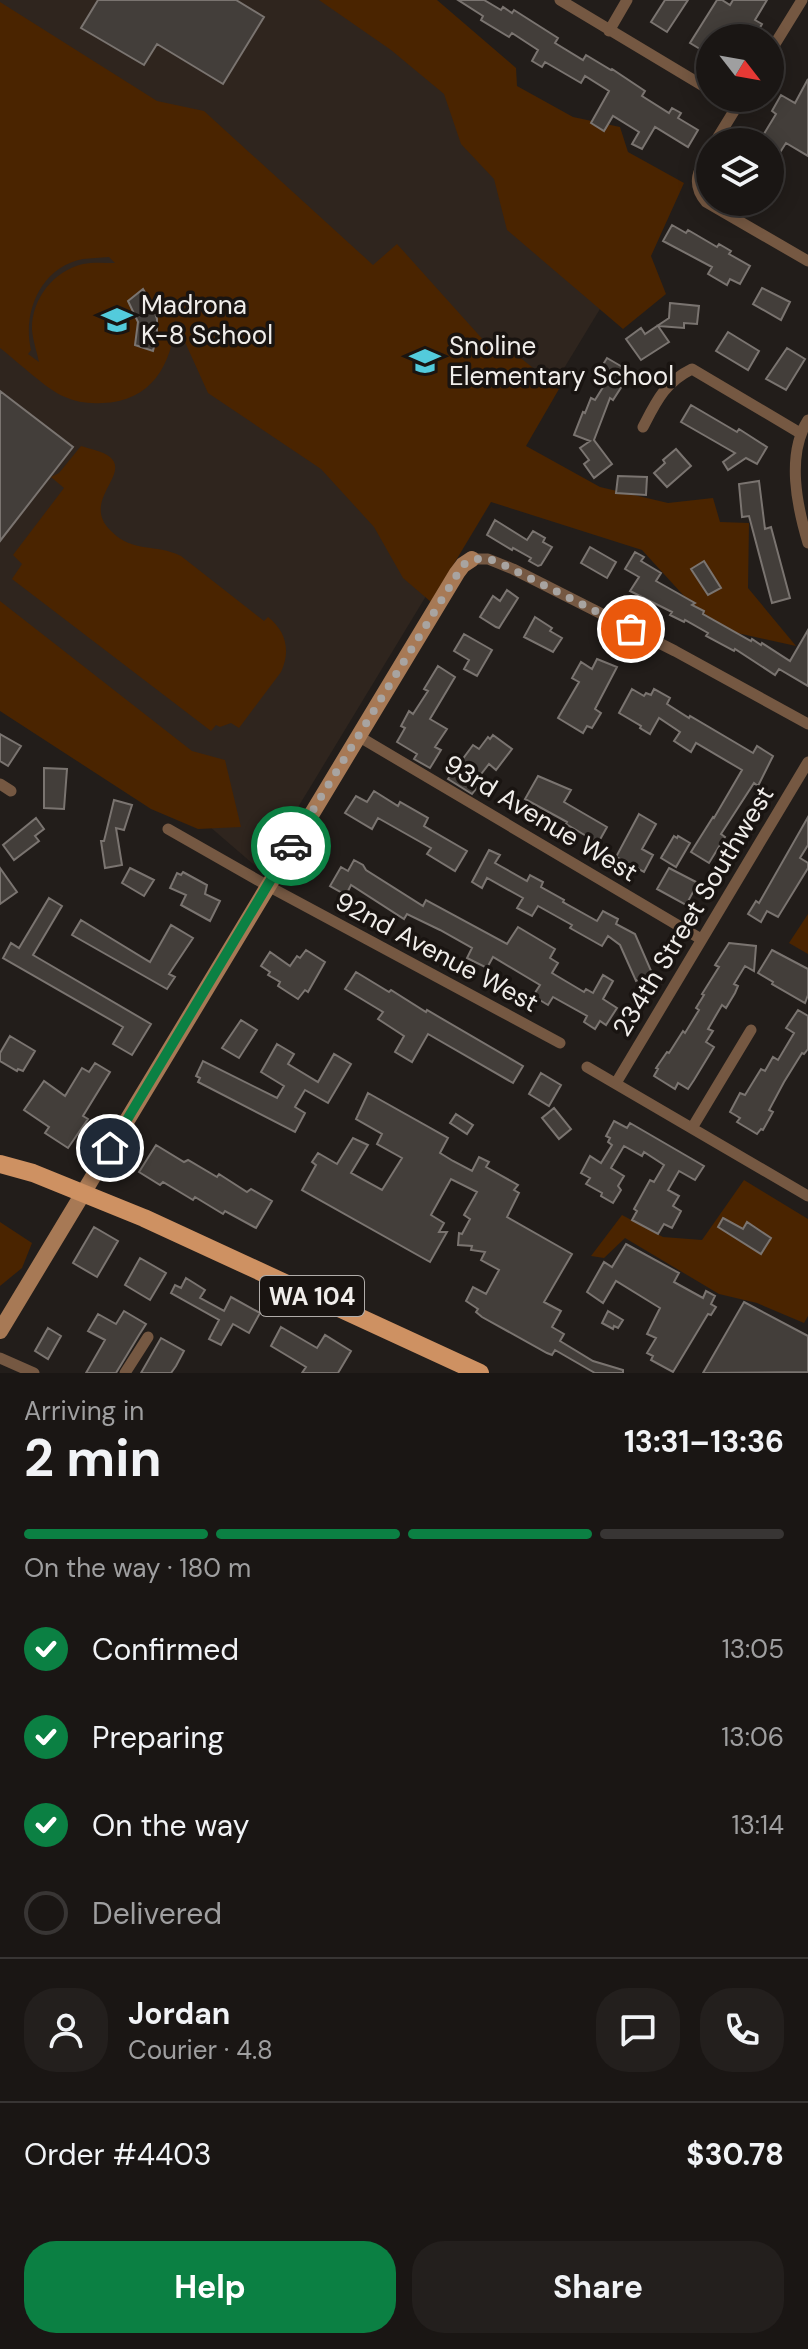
<!DOCTYPE html>
<html lang="en">
<head>
<meta charset="utf-8">
<style>
  :root { --surface:#1a1614; --page:#231f1d; --text:#f1f3f6; --muted:#9f9fa0; --line:#383534; --accent:#0b8043 }
  body { margin:0; font-family:"DM Sans",sans-serif; background:var(--page); color:var(--text); height:100vh; display:flex; flex-direction:column; font-size:30px; white-space:nowrap }
  * { box-sizing:border-box; margin:0 }
  p { font-size:26px; color:var(--muted) }
  .icon { flex:none; width:44px; height:44px; fill:none; stroke:currentColor; stroke-width:2; stroke-linecap:round; stroke-linejoin:round }
  .map { position:relative; height:1373px; overflow:hidden }
  .side { display:flex; flex-direction:column; background:var(--surface); flex:1 }
  .side>* { flex:none }
  .needle { width:52px; rotate:121deg }
  .tools { position:absolute; left:696px; top:24px; display:grid; gap:16px }
  .tools a { display:grid; place-items:center; width:88px; height:88px; border-radius:50%; background:var(--surface); box-shadow:0 4px 20px #0003,0 0 0 2px var(--line); font-size:40px }
  .pin { position:absolute; display:grid; place-items:center; width:68px; height:68px; color:#fff; margin:-34px; border:4px solid #fff; border-radius:50%; box-shadow:0 2px 8px #0007 }
  .courier { position:absolute; display:grid; place-items:center; width:80px; height:80px; margin:-40px; border:6px solid #0b8043; border-radius:50%; background:#fff; color:#222; box-shadow:0 2px 10px #0007 }
  .headline em { font-style:normal; font-weight:700 }
  .headline div { display:flex; flex-direction:column-reverse }
  .headline { display:flex; align-items:center; justify-content:space-between; height:136px; padding:0 24px }
  h1 { font-size:52px; font-weight:700; line-height:60px }
  .bar { display:grid; grid-template-columns:repeat(4,1fr); gap:12px 8px; align-content:center; height:96px; padding:0 24px }
  .bar i { height:10px; border-radius:6px; background:var(--line) }
  .bar .current { background:var(--accent) }
  .bar p { grid-column:span 4 }
  .line { display:flex; align-items:center; gap:20px; padding:0 24px; border-top:2px solid var(--line) }
  .line div { flex:1 }
  .round { display:grid; place-items:center; flex:none; width:84px; height:84px; border-radius:32px; background:var(--page) }
  ol { padding:0 24px; list-style:none }
  li { display:flex; align-items:center; gap:24px; height:88px }
  li p { margin-inline-start:auto }
  li .icon { padding:8px; border-radius:50%; background:var(--accent); color:#fff; stroke-width:4 }
  li:last-child { color:var(--muted) }
  li i { width:44px; height:44px; border:4px solid var(--line); border-radius:50% }
  .button { display:flex; gap:16px; margin-top:auto; padding:16px 24px }
  .button a { flex:1; height:92px; border-radius:32px; background:var(--accent); color:#fff; font-size:32px; font-weight:700; line-height:92px; text-align:center }
  .button a+a { background:var(--page); color:var(--text) }
  .map>svg:first-child { display:block }
  .built { fill:#2f251e }
  .green { fill:#4a2400; fill-rule:evenodd }
  .building { fill:#433e3a; stroke:#7a7470; stroke-width:2 }
  .lines { fill:none; stroke-linecap:round; stroke-linejoin:round }
  .street { stroke:#755842; stroke-width:11 }
  .secondary { stroke:#a77955; stroke-width:16 }
  .primary { stroke:#ce9162; stroke-width:18 }
  .done { stroke:#a8a4a1; stroke-width:8; stroke-dasharray:0 14.4 }
  .route { stroke:#0b8043; stroke-width:10 }
  .labels { text-anchor:middle; dominant-baseline:central; stroke-width:7; stroke-linejoin:round; paint-order:stroke }
  .shield { fill:#191411; stroke:#b0aca9; stroke-width:2 }
  .shield-label { font-size:24px; font-weight:bold; fill:#f0edea }
  .poi-label { font-size:26px; fill:#f0edea; stroke:#191411; text-anchor:start }
  .street-label { font-size:26px; fill:#f0edea; stroke:#191411 }
</style>
</head>
<body>
<div class="map">
<svg width="808" height="1373" viewBox="0 0 808 1373">
  <rect width="100%" height="100%" fill="#221d1a"/>
  <path class="built" d="M0,0H351L669,195L260,870L0,646Z"/>
  <path class="green" d="M319,0H437L516,68L517,86L573,117L620,127L628,152L684,183L651,256L666,294L623,329L507,230L494,179L461,144L444,94L391,50Z
    M0,2L157,101L204,111L373,265L397,244L486,343L501,342L559,389L526,446L600,487L668,503L713,498L720,522L749,523L748,588L796,646L724,630L684,596L642,550L491,502L431,602L403,578L374,527L321,469L208,393L175,320C173,364 151,402 102,403C89,404 76,402 65,397C47,390 17,361 0,348ZM109,257L115,263C104,263 93,262 83,264C53,271 31,300 32,330C33,341 37,352 39,362L28,354L31,350C22,312 41,267 83,259C91,258 100,258 109,257Z
    M81,446C90,449 103,451 110,457C131,475 80,501 111,531C134,554 155,543 181,556L264,621L268,617C286,631 291,651 281,672L239,728L231,723L220,727L216,725L211,731L12,579L22,564L13,555L64,488L51,477L59,473Z
    M0,601L192,751L225,760L241,827L198,829L151,809L0,711Z
    M808,914V954L789,943Z
    M744,1180L808,1219V1316L804,1323L757,1303L719,1294L625,1238L604,1258L591,1256L622,1215L663,1237L702,1240Z
    M0,1222L32,1243L22,1268L0,1286Z"/>
  <path class="building" d="M98,0H236L264,17L223,84L157,44L144,65L81,28Z
    M458,0H484L501,10L503,7L512,13L514,10L558,38L555,43L583,60L586,55L611,70L612,69L645,91L642,96L669,113L672,108L681,113L678,118L698,130L688,147L655,127L642,149L632,144L639,132L613,116L604,131L591,123L609,91L585,76L581,83L545,62L542,67L532,61L538,50L512,33L509,37L481,20L483,16Z
    M665,0H688L667,32L651,22Z
    M717,0H722L730,5L733,0H767L755,20L762,24L754,38H710V55L690,43Z
    M808,79V156L786,143L770,168V142H759L776,114L772,111L781,95L795,103Z
    M672,225L686,233L688,230L717,247L719,244L731,251L729,254L750,266L740,284L730,279L727,285L708,274L712,267L663,241Z
    M762,288L790,302L781,320L753,304Z
    M143,289L152,304L157,319V334L153,351L135,345L138,322L128,301Z
    M670,303L699,306L697,324L684,323V328L658,326L669,342L641,360L626,339L641,328L645,334L669,318Z
    M728,332L759,351L748,370L716,351Z
    M787,348L805,359L786,390L766,379Z
    M607,358L631,372L613,400L610,398L594,440L612,464L594,478L584,464L589,460L580,448L590,441L574,435L583,412L585,413L591,398L595,400L608,379L598,373Z
    M0,391L73,447L0,541Z
    M691,405L737,432L739,429L767,447L757,464L746,458L728,470L723,462L735,453L681,422Z
    M676,449L691,466L667,487L654,473L665,463L663,460Z
    M618,476L647,477L646,495L616,493Z
    M759,481L765,529L771,527L790,598L772,603L749,516L742,517L739,484Z
    M495,520L527,540L533,531L545,538L543,542L552,547L541,565L538,566L529,561L531,558L513,548L512,550L487,535Z
    M590,547L616,562L607,578L581,563Z
    M635,552L644,557L641,561L661,573L656,581L695,603L692,605L704,611L703,614L751,641L752,639L761,645L762,643L790,661L808,630V686L779,669L775,675L735,649L734,651L706,636L708,633L685,620L684,622L670,615L672,612L630,591L639,577L625,569Z
    M704,561L721,588L708,595L691,569Z
    M507,590L518,598L499,628L496,627L480,617L493,596L500,601Z
    M535,617L552,628L550,631L562,638L553,652L524,637Z
    M464,634L492,650L477,676L464,669L469,660L454,651Z
    M597,659L617,667L595,709L601,713L592,728L587,726L583,733L558,718L579,682L572,678L581,662L592,669Z
    M438,666L455,677L430,719L447,729L435,747L441,750L430,768L414,759L417,754L397,742L405,728L401,726L409,711L413,714L428,691L424,689Z
    M632,689L644,696L646,693L651,695L654,689L670,698L667,704L689,718L690,716L753,753L757,746L773,756L758,786L754,783L721,834L725,837L709,863L691,852L713,817L714,818L742,770L696,743L691,752L674,741L680,732L659,718L650,734L640,728L641,726L619,713Z
    M0,734L21,746L8,766L0,761Z
    M493,735L512,749L496,770L489,764L475,782L479,785L472,794L448,779L473,745L479,749L488,737L490,739Z
    M44,768L67,769L64,809L44,808Z
    M538,776L571,790L564,802L607,827L593,852L583,846L588,837L566,824L567,822L525,799Z
    M374,791L398,806L400,802L428,818L424,826L467,851L455,871L427,854L431,848L378,818L372,829L345,813L356,796L367,802Z
    M114,800L132,805L124,830L116,828L122,865L105,868L101,841H104Z
    M639,814L656,824L642,849L653,855L644,872L616,857Z
    M808,817V845L800,858L808,863V868L778,917L767,911L761,922L748,914L756,901L759,903Z
    M36,818L44,829L35,836L39,841L14,860L3,845Z
    M674,836L677,838L678,836L690,843L676,867L661,858Z
    M489,850L500,855L495,863L527,881L530,875L543,882L541,887L564,900L563,902L597,921L603,911L618,919L616,924L635,934L652,973L636,981L620,945L608,936L602,946L570,928L572,925L538,906L532,916L517,908L523,898L487,878L482,888L472,882Z
    M354,860L363,865L366,870L423,906L426,900L507,944L518,927L555,949L550,958L558,963L552,973L584,992L586,989L593,993L603,975L613,981L603,999L617,1008L606,1025L600,1021L595,1029L584,1022L587,1016L553,997L548,1005L533,996L540,985L493,957L487,968L467,958L472,948L440,930L407,914L404,919L351,885L346,895L330,886L341,867L348,871Z
    M0,868L17,892L0,904Z
    M130,868L154,880L144,896L122,883Z
    M669,868L698,883L686,905L657,889Z
    M183,872L207,885L205,894L220,901L210,921L181,905L186,895L170,888L177,873L181,875Z
    M49,898L62,906L33,955L151,1024L132,1055L113,1044L123,1027L3,958L11,943L19,948Z
    M81,920L150,962L171,925L193,938L169,974L175,977L167,989L72,935Z
    M729,943L756,946L754,971L745,966L734,984L738,986L735,993L726,1008L722,1005L708,1029L713,1031L706,1042L714,1047L694,1080L688,1089L678,1083L675,1089L654,1076L658,1069L656,1068L667,1052L669,1053L683,1031L685,1033L699,1010L696,1008L704,995L702,994L719,967L715,965Z
    M306,950L325,962L308,992L305,990L298,999L278,986L280,982L268,975L270,972L261,966L270,952L290,966L297,956L300,958Z
    M772,950L808,969V995L805,1003L772,984L773,982L758,973Z
    M356,972L389,992L391,990L426,1012L427,1010L523,1066L513,1083L428,1034L412,1062L395,1052L404,1036L378,1019L383,1012L345,989Z
    M798,1010L808,1016V1049L804,1054L802,1053L784,1082L769,1110L773,1112L763,1130L761,1129L757,1134L737,1122L740,1118L730,1112L740,1093L745,1095L761,1069L765,1071L773,1057L778,1060L794,1033L786,1028Z
    M241,1020L257,1030L239,1058L222,1048Z
    M10,1036L35,1051L23,1071L18,1069L17,1071L0,1061V1053Z
    M277,1044L294,1054L288,1064L318,1082L334,1054L351,1064L328,1103L305,1090L295,1107L305,1113L295,1132L198,1082L200,1078L196,1076L203,1061L277,1098L284,1086L261,1072Z
    M95,1063L110,1072L83,1116L88,1119L68,1148L45,1133L49,1127L24,1110L44,1081L65,1096L82,1068L89,1072Z
    M541,1073L561,1085L549,1106L529,1094Z
    M368,1093L448,1138L440,1153L453,1161L472,1171L479,1157L489,1162L486,1167L518,1185L514,1190L519,1193L507,1217L572,1254L544,1302L561,1311L552,1327L564,1334L560,1341L593,1361L623,1370V1373H595L555,1350L552,1355L547,1353L482,1317L476,1312L478,1309L466,1301L473,1287L486,1294L499,1270L481,1260L485,1252L471,1250L472,1246L458,1245L459,1233L462,1234L470,1219L464,1215L477,1192L451,1179L431,1215L444,1223L439,1232H447L430,1262L302,1190L316,1165L312,1162L318,1153L337,1164L353,1138L368,1145L351,1173L382,1190L402,1158L377,1144L382,1134L356,1119Z
    M554,1108L571,1129L559,1139L542,1118Z
    M456,1114L473,1125L467,1134L450,1123Z
    M614,1121L627,1128L630,1123L704,1166L695,1180L679,1171L668,1190L679,1196L673,1206L681,1211L672,1228L664,1224L658,1234L632,1220L637,1211L634,1209L650,1180L654,1182L664,1165L644,1152L642,1156L624,1146L611,1168L624,1176L618,1186L621,1190L613,1203L601,1196L602,1193L586,1184L590,1178L581,1173L590,1156L601,1163L612,1145L608,1142L610,1138L606,1136Z
    M156,1145L184,1162L188,1160L217,1177L219,1174L247,1192L251,1189L272,1201L256,1228L225,1211L223,1214L195,1197L193,1200L163,1182L160,1185L139,1172Z
    M723,1218L743,1229L747,1222L771,1238L761,1254L718,1227Z
    M94,1227L118,1241L97,1277L73,1263Z
    M626,1244L679,1273L674,1282L703,1298L706,1291L715,1296L711,1304L716,1307L711,1315L708,1314L673,1372L651,1360L653,1356L647,1353L656,1338L647,1334L660,1308L616,1281L603,1303L587,1292L604,1262L612,1267Z
    M140,1258L166,1273L150,1300L125,1285Z
    M186,1278L205,1290L200,1298L224,1311L231,1297L260,1313L249,1333L233,1324L221,1345L209,1339L219,1320L171,1293L175,1285L181,1288Z
    M744,1302L808,1336V1372L703,1373Z
    M124,1311L146,1324L139,1335L116,1373H86L105,1340L88,1331L98,1314L116,1324Z
    M608,1311L623,1320L618,1328L614,1326L613,1329L602,1323Z
    M281,1327L317,1348L325,1335L351,1351L338,1373H302L306,1367L271,1346Z
    M48,1328L61,1336L48,1359L35,1351Z
    M161,1338L184,1351L176,1366L171,1373H141Z"/>
  <g class="lines">
    <path class="street" d="M560,0L710,90
      M609,31L627,0
      M770,52L802,0
      M724,98L737,106
      M715,142L742,98
      M710,150C699,169 690,183 706,202L808,261
      M808,420C786,455 797,506 808,543
      M643,427C656,402 665,382 692,369L800,433
      M472,559H488L513,569L675,651L808,724
      M358,736L701,939
      M0,784L11,791
      M168,829L268,886L560,1043
      M587,1067L808,1196
      M616,1083L808,762
      M692,1128L751,1030
      M0,1358L34,1373
      M125,1373L148,1337"/>
    <path class="secondary" d="M0,1331L457,573L463,565L472,559"/>
    <path class="primary" d="M0,1164L33,1173L144,1218L480,1373"/>
  </g>
  <g class="lines">
    <path class="done" d="M291,846L463,565C474,558 483,557 496,561L631,629"/>
    <path class="route" d="M110,1148L291,846"/>
  </g>
  <defs>
    <g id="school-bare" transform="scale(2.4)"><path d="M0-5L7-2L0 1L-7-2ZM-4 1L0 2.5L4 1V4Q0 6-4 4Z" fill="#53cbdc" stroke="#191411" stroke-width="2.5" paint-order="stroke"/></g>
  </defs>
  <g fill-rule="evenodd">
    <use href="#school-bare" x="117" y="320"/>
    <use href="#school-bare" x="425" y="361"/>
  </g>
  <g class="labels">
    <rect class="shield" x="260" y="1276" width="104" height="40" rx="6"/>
    <g class="shield-label">
      <text x="312" y="1296">WA 104</text>
    </g>
    <g class="poi-label">
      <text x="141" y="305">Madrona<tspan x="141" dy="30">K-8 School</tspan></text>
      <text x="449" y="346">Snoline<tspan x="449" dy="30">Elementary School</tspan></text>
    </g>
    <g class="street-label">
      <text transform="translate(541 818) rotate(31)">93rd Avenue West</text>
      <text transform="translate(693 911) rotate(-59)">234th Street Southwest</text>
      <text transform="translate(437 952) rotate(28)">92nd Avenue West</text>
    </g>
  </g>
</svg>
<div class="tools">
<a><svg class="needle" viewBox="-14 -14 28 28"><path d="M0-13l5 13h-10z" fill="#e53935"/><path d="M0 13l5-13h-10z" fill="#9f9fa0"/></svg></a>
<a><svg class="icon" aria-label="layers" viewBox="0 0 24 24"><path d="M12 4l9 5-9 5-9-5zM3 14l9 5 9-5"/></svg></a>
</div>
<div class="pin" style="left:631px;top:629px;background:#ea580c"><svg class="icon" aria-label="bag" viewBox="0 0 24 24"><path d="M5 8h14l-1 12H6zM9 8a3 3 0 0 1 6 0"/></svg></div>
<div class="pin" style="left:110px;top:1148px;background:#1f2937"><svg class="icon" aria-label="home" viewBox="0 0 24 24"><path d="M3 11l9-7 9 7M6 9v11h12V9"/></svg></div>
<div class="courier" style="left:291px;top:846px"><svg class="icon" aria-label="car" viewBox="0 0 24 24"><path d="M5 17H2v-5l4-1 3-4h7l3 4 3 1v5h-3M9 17h6M6 11h13"/><circle cx="7" cy="17" r="2"/><circle cx="17" cy="17" r="2"/></svg></div>
</div>
<section class="side">
<div class="headline"><div><h1>2 min</h1><p>Arriving in</p></div><em>13:31–13:36</em></div>
<div class="bar"><i class="current"></i><i class="current"></i><i class="current"></i><i></i><p>On the way · 180 m</p></div>
<ol>
<li><svg class="icon" aria-label="check" viewBox="0 0 24 24"><path d="M5 12l5 5 9-10"/></svg>Confirmed<p>13:05</p></li>
<li><svg class="icon" aria-label="check" viewBox="0 0 24 24"><path d="M5 12l5 5 9-10"/></svg>Preparing<p>13:06</p></li>
<li><svg class="icon" aria-label="check" viewBox="0 0 24 24"><path d="M5 12l5 5 9-10"/></svg>On the way<p>13:14</p></li>
<li><i></i>Delivered</li>
</ol>
<div class="line" style="height:144px"><a class="round"><svg class="icon" aria-label="person" viewBox="0 0 24 24"><circle cx="12" cy="8" r="4"/><path d="M4 21q1-7 8-7t8 7"/></svg></a><div><b>Jordan</b><p>Courier · 4.8</p></div><a class="round"><svg class="icon" aria-label="chat" viewBox="0 0 24 24"><path d="M4 5h16v11H9l-5 4z"/></svg></a><a class="round"><svg class="icon" aria-label="phone" viewBox="0 0 24 24"><path d="M5 4h4l2 5-3 2q2 4 5 5l2-3 5 2v4C11 20 4 13 5 4z"/></svg></a></div>
<div class="line" style="height:104px"><div>Order #4403</div><b>$30.78</b></div>
<div class="button"><a>Help</a><a>Share</a></div>
</section>
</body>
</html>
